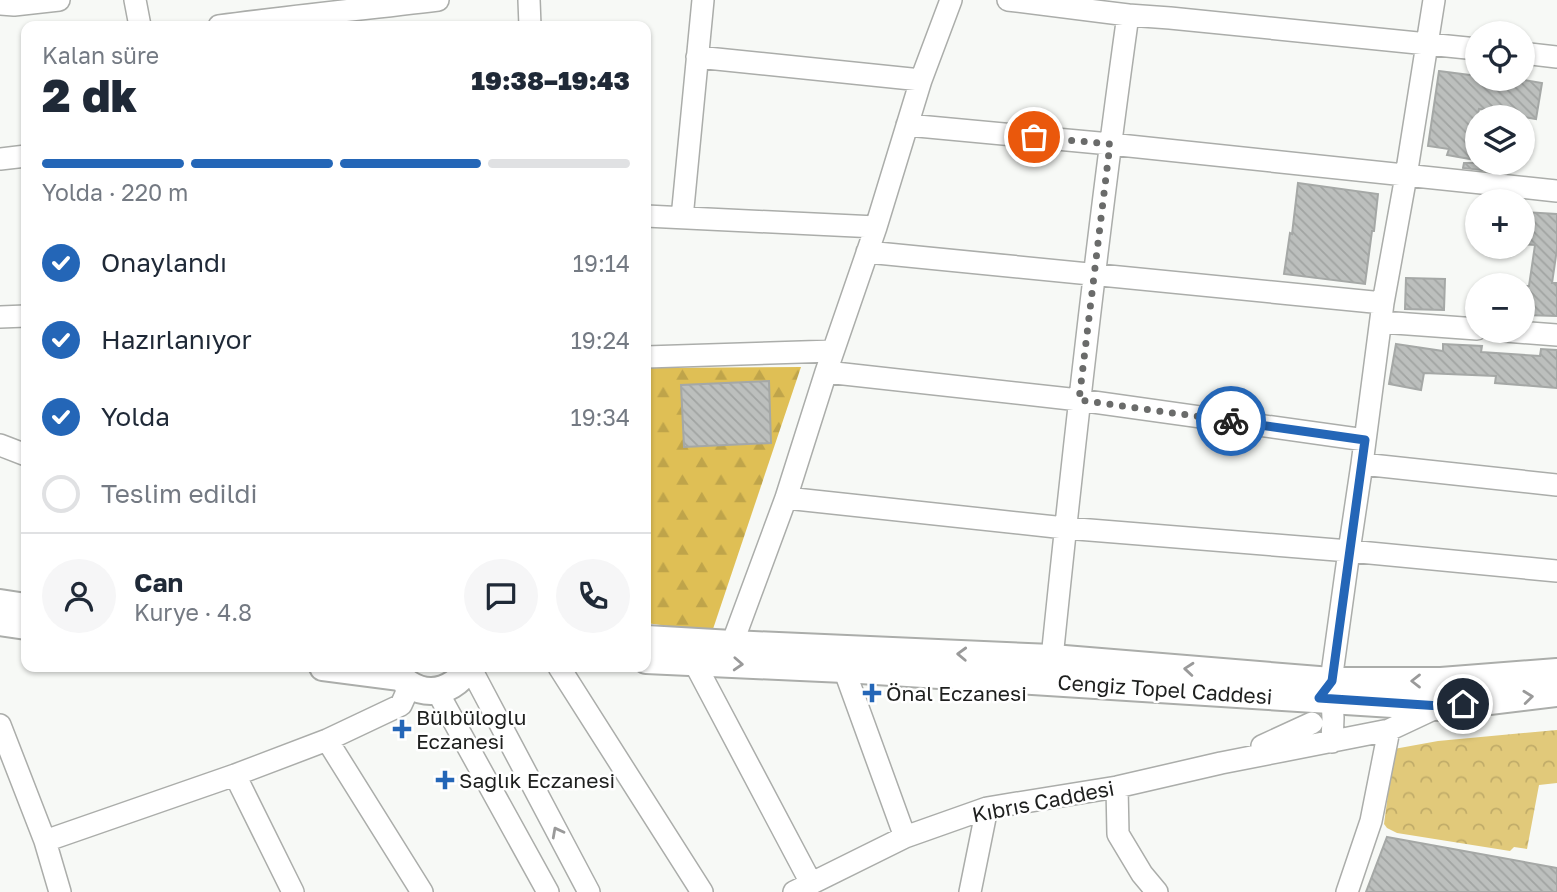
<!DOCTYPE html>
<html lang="tr">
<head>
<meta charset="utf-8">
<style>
  :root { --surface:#fff; --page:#f6f6f7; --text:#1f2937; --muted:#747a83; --line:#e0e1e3; --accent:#2466b7 }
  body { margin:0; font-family:"Golos Text",sans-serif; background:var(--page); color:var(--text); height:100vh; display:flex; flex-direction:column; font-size:26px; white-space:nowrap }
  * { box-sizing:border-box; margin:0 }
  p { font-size:23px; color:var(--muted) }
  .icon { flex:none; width:38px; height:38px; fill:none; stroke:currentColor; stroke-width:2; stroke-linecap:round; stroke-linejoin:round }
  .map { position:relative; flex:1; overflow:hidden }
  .drawer { position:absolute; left:21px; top:21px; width:630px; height:651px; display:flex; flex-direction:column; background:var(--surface); border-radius:14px; box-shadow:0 2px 5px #0004 }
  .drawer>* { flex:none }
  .buttons { position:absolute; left:1465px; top:21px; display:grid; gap:14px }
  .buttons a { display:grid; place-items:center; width:70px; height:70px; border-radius:50%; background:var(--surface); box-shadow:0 2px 5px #0004; font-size:35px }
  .pin { position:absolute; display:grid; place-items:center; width:60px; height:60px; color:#fff; margin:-30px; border:4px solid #fff; border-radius:50%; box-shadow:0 2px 7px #0007 }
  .courier { position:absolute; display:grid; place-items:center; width:70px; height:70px; margin:-35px; border:5px solid #2466b7; border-radius:50%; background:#fff; color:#222; box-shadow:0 2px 9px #0007 }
  .head em { font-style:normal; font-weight:800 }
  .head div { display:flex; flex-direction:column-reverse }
  .head { display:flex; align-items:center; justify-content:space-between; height:119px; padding:0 21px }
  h1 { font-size:46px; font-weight:800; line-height:52px }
  .bar { display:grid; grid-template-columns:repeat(4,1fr); gap:10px 7px; align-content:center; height:84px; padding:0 21px }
  .bar i { height:9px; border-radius:5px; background:var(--line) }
  .bar .on { background:var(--accent) }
  .bar p { grid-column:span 4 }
  .line { display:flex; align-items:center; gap:18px; padding:0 21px; border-top:2px solid var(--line) }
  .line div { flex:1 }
  .round { display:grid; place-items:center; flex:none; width:74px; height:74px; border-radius:37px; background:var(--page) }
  ol { padding:0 21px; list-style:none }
  li { display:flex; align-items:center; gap:21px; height:77px }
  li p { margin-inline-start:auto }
  li .icon { padding:7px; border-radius:50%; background:var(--accent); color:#fff; stroke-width:4 }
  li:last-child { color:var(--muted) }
  li i { width:38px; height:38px; border:4px solid var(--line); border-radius:50% }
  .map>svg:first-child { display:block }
  .forest { fill:url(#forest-firs) }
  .park { fill:url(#park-crowns) }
  .building { fill:url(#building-back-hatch); stroke:#a5a8a6; stroke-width:2 }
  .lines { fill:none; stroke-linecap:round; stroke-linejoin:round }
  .minor-casing { stroke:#abadaa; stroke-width:24 }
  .major-casing { stroke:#abadaa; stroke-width:30 }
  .minor { stroke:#fff; stroke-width:21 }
  .major { stroke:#fff; stroke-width:26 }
  .oneway { stroke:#9a9a9a }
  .done { stroke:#6a6b6a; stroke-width:7; stroke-dasharray:0 12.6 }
  .route { stroke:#2466b7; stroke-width:9 }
  .poi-dot { fill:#2466b7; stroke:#fff; stroke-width:2.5 }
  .labels { text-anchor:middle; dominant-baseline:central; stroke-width:5; stroke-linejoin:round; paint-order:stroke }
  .street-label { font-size:21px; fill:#1e1f1e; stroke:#fff }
  .poi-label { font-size:21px; fill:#1e1f1e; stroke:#fff; text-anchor:start }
</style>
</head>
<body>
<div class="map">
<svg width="1557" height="892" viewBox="0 0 1557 892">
  <defs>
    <pattern id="forest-firs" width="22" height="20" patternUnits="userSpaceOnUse" patternTransform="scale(1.75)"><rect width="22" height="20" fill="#dfbf55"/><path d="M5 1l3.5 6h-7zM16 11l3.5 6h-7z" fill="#bfa44a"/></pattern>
    <pattern id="park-crowns" width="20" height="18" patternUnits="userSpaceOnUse" patternTransform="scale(1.75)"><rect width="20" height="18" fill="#e1c97a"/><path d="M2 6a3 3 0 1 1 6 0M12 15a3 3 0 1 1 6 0" fill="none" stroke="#c1ac69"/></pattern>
    <pattern id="building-back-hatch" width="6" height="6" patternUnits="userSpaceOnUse" patternTransform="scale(1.75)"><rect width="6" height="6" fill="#bcbfbd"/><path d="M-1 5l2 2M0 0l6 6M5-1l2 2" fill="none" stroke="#a1a4a2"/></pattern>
  </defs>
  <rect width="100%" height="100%" fill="#f7f9f6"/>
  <path class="forest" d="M801,367L712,632L646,623V368Z"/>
  <path class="park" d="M1557,730V783L1539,785L1527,849L1514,847L1510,851L1397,833L1387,828L1384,824L1394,749L1438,741Z"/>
  <path class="building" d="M1439,71L1477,76V79H1518L1542,83L1536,119L1479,109L1470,159L1447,155L1449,149L1428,146Z
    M1464,163H1509L1507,173L1463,168Z
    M1298,183L1378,194L1374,231H1372L1365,284L1284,274L1290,233L1292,234Z
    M1522,212L1557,214V249L1552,283H1557V316L1522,315V286H1529L1535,245L1522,244Z
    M1406,278L1445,279L1444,310L1405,309Z
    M1396,344L1443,351V344L1482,346L1481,352L1540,356L1541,349L1557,350V388L1495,383L1496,376L1424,373L1421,390L1389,384Z
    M769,381L771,443L684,447L681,385Z
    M1387,837L1557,868V892H1366Z"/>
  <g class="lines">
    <g class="minor-casing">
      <path id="minor" d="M135,0L140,26
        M529,0L530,26
        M1008,0L1128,15L1170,18L1477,49
        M0,4L14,5L59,0
        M219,26C292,16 365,9 438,0
        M1522,53L1557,57
        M697,57L921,80
        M907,125L1110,144L1557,191
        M0,159L26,156
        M646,216L876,227
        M682,218L703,0
        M867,252L1383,303
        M0,317L26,316
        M1381,322L1477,329
        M1505,331L1557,335
        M646,357L833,351
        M826,372L1079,400L1365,440
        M0,445L26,455
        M1362,464L1557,485
        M786,498L1065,528L1349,551L1557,571
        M732,644L786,498L826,372L876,227L921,80L951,0
        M1052,658C1074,443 1098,229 1128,15
        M694,662L811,883
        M470,667L589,892
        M559,667L702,892
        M844,669L905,837
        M437,691L548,892
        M0,725L45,841L60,892
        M327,740L422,892
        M1332,742L1333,718L1331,681L1349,551L1362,464L1383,303L1406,176L1434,0
        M1262,746L1312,723
        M235,775L293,892
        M1117,787L1118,834L1142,874L1157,892
        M45,841L235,775L327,740L401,705L410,685
        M794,892L905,837L987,808L1117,787L1221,763L1389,730L1438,707
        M970,892L987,808
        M1347,892L1371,821L1389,730"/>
    </g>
    <g class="major-casing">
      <path id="major" d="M0,603L26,607
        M0,622L26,626
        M646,639L732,644L1052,658L1331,681H1441L1557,672
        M646,660L844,669L1440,707L1557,693
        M323,667L400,677
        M392,667C415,700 448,698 470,667"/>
    </g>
    <use href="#minor" class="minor"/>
    <use href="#major" class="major"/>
  </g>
  <defs><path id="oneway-chevron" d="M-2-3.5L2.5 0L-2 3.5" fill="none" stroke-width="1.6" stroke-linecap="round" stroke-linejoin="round" transform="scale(1.75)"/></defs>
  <g class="oneway">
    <use href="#oneway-chevron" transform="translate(962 654) rotate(-178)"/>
    <use href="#oneway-chevron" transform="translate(738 664) rotate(3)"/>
    <use href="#oneway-chevron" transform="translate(1189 669) rotate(-175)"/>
    <use href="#oneway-chevron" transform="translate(1416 681) rotate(180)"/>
    <use href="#oneway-chevron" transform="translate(1528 697) rotate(-6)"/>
    <use href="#oneway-chevron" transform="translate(557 832) rotate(-118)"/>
  </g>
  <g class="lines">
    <path class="done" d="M1034,137L1110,144L1079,400L1231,421"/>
    <path class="route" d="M1231,421L1365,440L1332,681L1319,698L1440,706L1463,704"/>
  </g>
  <g class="poi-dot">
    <path d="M868.5 682.5h7v7h7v7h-7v7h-7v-7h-7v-7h7z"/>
    <path d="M398.5 718.5h7v7h7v7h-7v7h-7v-7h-7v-7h7z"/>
    <path d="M441.5 769.5h7v7h7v7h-7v7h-7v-7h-7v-7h7z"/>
  </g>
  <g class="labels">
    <g class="street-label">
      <text transform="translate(1165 689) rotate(4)">Cengiz Topel Caddesi</text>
      <text transform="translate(1043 801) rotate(-11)">Kıbrıs Caddesi</text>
    </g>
    <g class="poi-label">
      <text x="886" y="693">Önal Eczanesi</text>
      <text x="416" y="717">Bülbüloğlu<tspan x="416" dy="24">Eczanesi</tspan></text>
      <text x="459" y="780">Sağlık Eczanesi</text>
    </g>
  </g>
</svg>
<div class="buttons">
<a><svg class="icon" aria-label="locate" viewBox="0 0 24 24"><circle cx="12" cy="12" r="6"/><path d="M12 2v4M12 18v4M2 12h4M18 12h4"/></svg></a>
<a><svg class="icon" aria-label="layers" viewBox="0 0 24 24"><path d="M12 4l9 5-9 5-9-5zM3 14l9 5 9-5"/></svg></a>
<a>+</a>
<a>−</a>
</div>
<div class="pin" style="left:1034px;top:137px;background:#ea580c"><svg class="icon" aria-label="bag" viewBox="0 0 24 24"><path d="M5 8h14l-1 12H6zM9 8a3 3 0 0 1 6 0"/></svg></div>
<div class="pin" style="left:1463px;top:704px;background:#1f2937"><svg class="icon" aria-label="home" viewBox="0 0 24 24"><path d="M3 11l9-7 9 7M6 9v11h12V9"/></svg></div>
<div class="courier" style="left:1231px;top:421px"><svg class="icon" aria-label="bike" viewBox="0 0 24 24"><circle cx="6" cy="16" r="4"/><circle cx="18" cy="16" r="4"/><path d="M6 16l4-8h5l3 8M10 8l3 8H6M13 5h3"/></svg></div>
<section class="drawer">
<div class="head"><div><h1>2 dk</h1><p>Kalan süre</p></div><em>19:38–19:43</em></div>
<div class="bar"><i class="on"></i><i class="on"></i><i class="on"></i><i></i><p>Yolda · 220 m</p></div>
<ol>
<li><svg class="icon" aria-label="check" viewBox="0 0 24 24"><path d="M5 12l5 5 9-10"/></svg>Onaylandı<p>19:14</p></li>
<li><svg class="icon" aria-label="check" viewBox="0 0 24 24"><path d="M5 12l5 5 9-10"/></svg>Hazırlanıyor<p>19:24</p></li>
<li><svg class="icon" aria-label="check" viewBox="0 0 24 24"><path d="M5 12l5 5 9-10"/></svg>Yolda<p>19:34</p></li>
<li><i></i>Teslim edildi</li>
</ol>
<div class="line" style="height:126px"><a class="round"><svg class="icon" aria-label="person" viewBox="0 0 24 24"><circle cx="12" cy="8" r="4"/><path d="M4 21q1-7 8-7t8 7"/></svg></a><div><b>Can</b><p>Kurye · 4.8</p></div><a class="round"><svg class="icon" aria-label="chat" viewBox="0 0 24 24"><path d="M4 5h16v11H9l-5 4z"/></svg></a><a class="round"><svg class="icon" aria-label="phone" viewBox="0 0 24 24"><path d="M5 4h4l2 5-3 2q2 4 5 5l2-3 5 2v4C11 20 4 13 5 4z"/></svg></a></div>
</section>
</div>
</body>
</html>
